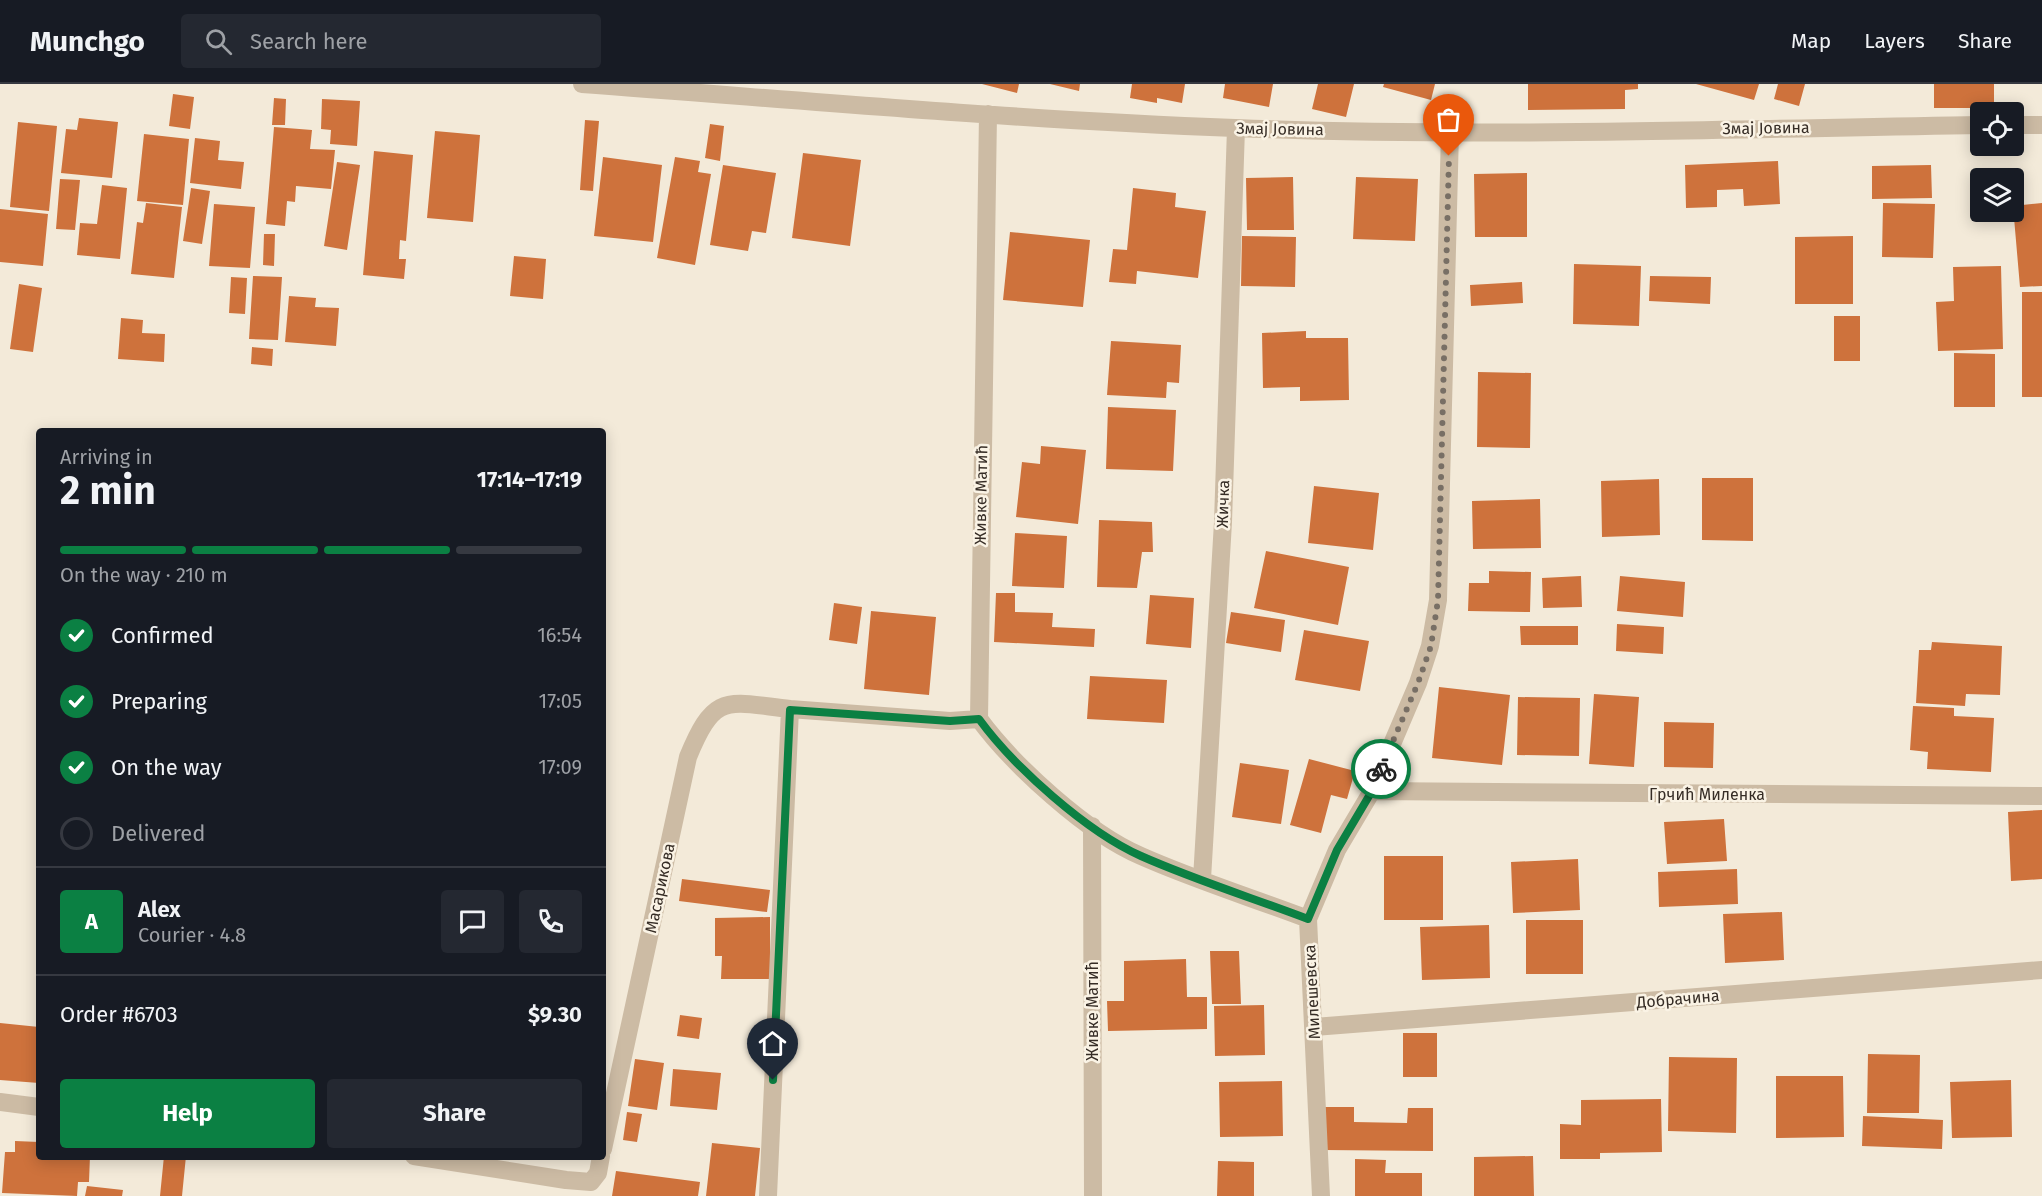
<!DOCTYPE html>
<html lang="en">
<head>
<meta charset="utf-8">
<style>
  :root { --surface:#171b24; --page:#242831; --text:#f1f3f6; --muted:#9ea1a6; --line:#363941; --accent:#0b8043 }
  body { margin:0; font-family:"Fira Sans",sans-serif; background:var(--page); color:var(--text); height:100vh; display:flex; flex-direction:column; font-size:22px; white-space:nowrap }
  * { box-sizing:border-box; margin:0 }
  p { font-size:20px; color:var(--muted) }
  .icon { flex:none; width:33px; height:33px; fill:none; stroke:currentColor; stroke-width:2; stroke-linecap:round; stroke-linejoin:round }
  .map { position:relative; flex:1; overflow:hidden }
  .details { position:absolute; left:36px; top:344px; width:570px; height:732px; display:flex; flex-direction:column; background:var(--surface); border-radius:6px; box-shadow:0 3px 15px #0003 }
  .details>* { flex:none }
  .buttons { position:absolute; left:1970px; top:18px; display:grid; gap:12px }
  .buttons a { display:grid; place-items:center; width:54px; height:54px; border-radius:6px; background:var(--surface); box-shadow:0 3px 15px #0003; font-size:30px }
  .pin { position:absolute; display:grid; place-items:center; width:51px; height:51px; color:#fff; margin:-62px -26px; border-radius:50% 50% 50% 0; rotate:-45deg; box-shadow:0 0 6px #0007 }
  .pin .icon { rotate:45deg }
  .courier { position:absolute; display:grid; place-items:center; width:60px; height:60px; margin:-30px; border:4px solid #0b8043; border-radius:50%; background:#fff; color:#222; box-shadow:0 2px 8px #0007 }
  .head em { font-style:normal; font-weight:700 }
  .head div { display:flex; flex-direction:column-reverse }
  .head { display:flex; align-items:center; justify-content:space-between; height:102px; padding:0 24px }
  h1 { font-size:39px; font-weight:700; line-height:45px }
  .bar { display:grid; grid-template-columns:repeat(4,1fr); gap:9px 6px; align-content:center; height:72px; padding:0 24px }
  .bar i { height:8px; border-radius:4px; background:var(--line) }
  .bar .current { background:var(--accent) }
  .bar p { grid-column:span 4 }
  .line { display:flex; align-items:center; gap:15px; padding:0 24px; border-top:2px solid var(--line) }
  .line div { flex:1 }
  .round { display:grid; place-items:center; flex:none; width:63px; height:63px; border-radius:6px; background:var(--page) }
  ol { padding:0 24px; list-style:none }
  li { display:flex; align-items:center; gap:18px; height:66px }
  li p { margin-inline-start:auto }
  li .icon { padding:6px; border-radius:50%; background:var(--accent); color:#fff; stroke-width:4 }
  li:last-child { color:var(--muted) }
  li i { width:33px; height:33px; border:3px solid var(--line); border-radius:50% }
  .button { display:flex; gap:12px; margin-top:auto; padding:12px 24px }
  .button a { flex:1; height:69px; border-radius:6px; background:var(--accent); color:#fff; font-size:24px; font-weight:700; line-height:69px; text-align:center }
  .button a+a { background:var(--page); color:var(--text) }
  header { display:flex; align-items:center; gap:36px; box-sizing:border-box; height:84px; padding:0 30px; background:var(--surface); border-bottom:2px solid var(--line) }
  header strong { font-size:28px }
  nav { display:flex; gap:33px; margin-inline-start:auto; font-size:21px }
  .search { width:420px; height:54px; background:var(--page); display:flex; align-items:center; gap:15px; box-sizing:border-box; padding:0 21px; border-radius:6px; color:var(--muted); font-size:22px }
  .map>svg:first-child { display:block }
  .building { fill:#ce723c }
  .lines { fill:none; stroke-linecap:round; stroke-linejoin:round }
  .minor { stroke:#ccbba4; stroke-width:18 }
  .done { stroke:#786f65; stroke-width:6; stroke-dasharray:0 10.8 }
  .route { stroke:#0b8043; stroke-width:8 }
  .labels { text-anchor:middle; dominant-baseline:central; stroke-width:5; stroke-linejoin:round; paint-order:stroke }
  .street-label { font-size:16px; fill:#362d26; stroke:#faf3e5 }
</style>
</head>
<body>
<header>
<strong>Munchgo</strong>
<div class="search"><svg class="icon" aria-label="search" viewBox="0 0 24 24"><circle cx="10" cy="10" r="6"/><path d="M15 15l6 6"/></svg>Search here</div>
<nav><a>Map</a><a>Layers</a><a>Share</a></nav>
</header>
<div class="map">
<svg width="2042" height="1112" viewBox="0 0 2042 1112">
  <rect width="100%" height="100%" fill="#f3ead9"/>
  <path class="building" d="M982,0H1019L1017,9Z
    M1050,0H1080L1079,7Z
    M1132,0H1185L1182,19L1157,14V19L1130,14Z
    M1225,0H1273L1269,23L1223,14Z
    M1318,0H1354L1346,33L1312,25Z
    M1384,0H1435L1431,16L1383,3Z
    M1528,0H1638V5L1625,6V25L1528,26Z
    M1696,0H1759L1754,16Z
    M1778,0H1805L1799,22L1774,15Z
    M1934,0H1994V24H1934Z
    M173,10L194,13L190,45L169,42Z
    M274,14L286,15L285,41H272Z
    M322,15L360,17L357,62L330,60L331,46L321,45Z
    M79,34L118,38L112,94L61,89L66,45L77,46Z
    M585,36L599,37L593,107L580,106Z
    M18,38L57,42L49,127L10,123Z
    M710,40L724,42L720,77L705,74Z
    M274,43L312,46L310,65L335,66L331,105L296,102L295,118L287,117L285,142L266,140Z
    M435,47L480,51L473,138L427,134Z
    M144,50L189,55L183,121L137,117Z
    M195,54L220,57L218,76L244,78L241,105L190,99Z
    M374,67L413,71L406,157L400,156L399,175H406L404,195L363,191Z
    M803,69L861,76L850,162L792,154Z
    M603,73L662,81L653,158L594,152Z
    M675,73L700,77L698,88L711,90L695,181L657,174Z
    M1778,77L1780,120L1744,122L1743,105L1717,106V123L1686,124L1685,81Z
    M337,78L360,81L347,166L324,162Z
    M723,81L776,89L766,149L752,147L748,167L710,161Z
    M1931,81L1932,114L1872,115V82Z
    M1527,89V153H1475L1474,90Z
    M1293,93L1294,146H1247L1246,94Z
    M1356,93L1418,95L1415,157L1353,155Z
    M60,95L80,96L75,146L56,145Z
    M102,101L127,104L120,175L77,171L80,139L97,140Z
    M191,104L210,107L202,160L183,157Z
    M1133,104L1176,109L1175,123L1206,127L1198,194L1137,187L1136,200L1109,198L1113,165L1127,166Z
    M146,119L182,123L174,194L131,190L137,138L143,139Z
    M1883,119L1935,120L1933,174L1882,173Z
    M2042,119V202L2020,203L2013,122Z
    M214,120L255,123L250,184L209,182Z
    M0,125L48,130L43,182L0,178Z
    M1010,148L1090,156L1083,223L1003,216Z
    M264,150H275L274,182L263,181Z
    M1242,152L1296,153L1295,203L1241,202Z
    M1853,152V220H1795V153Z
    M514,172L546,175L543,215L510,212Z
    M1574,180L1641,182L1639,242L1573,240Z
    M2001,182L2003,265L1938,267L1936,218L1954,217L1953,183Z
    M253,192L282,193L278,256L249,255Z
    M1650,192L1711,193L1710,220L1649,217Z
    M231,193L247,194L245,230L229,229Z
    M1522,198L1523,219L1471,222L1470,201Z
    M19,200L42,204L33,268L10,265Z
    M2022,208H2042V313H2022Z
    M289,212L316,214L315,223L339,224L336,262L285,258Z
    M1834,232H1860V277H1834Z
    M121,234L143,236L142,249L165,250L164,278L118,275Z
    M1306,247V254H1348L1349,316L1300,317V303L1263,304L1262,249Z
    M1111,257L1181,261L1179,299L1167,298L1166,314L1107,311Z
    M252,263L273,265L272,282L251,280Z
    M1954,269L1995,270V323H1954Z
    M1478,288L1531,289L1530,364L1477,363Z
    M1108,323L1176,326L1173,387L1106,385Z
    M1041,362L1086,366L1078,440L1016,433L1022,378L1040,380Z
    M1702,394H1753V457L1702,456Z
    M1659,395L1660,451L1602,453L1601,397Z
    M1314,402L1379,409L1373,466L1308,459Z
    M1540,415L1541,464L1473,465L1472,417Z
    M1099,436L1152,438L1153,468H1142L1137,504L1097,503Z
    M1015,449L1067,452L1064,504L1012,502Z
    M1266,467L1349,483L1338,541L1254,524Z
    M1489,487L1531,488L1530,528L1468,527L1469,499H1489Z
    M1581,492L1582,523L1543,524L1542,494Z
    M1620,492L1685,498L1683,533L1617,527Z
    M996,509H1015V528L1053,529L1052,543L1095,545L1094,563L994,558Z
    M1150,511L1194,514L1191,564L1146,560Z
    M834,519L862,523L857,560L829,556Z
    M871,527L936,533L929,611L864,605Z
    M1231,528L1285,536L1281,568L1226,559Z
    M1617,540L1664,543L1663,570L1616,567Z
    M1520,542H1578V561H1521Z
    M1304,546L1369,557L1360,607L1295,596Z
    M1932,558L2002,562L2000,611L1966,610L1965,622L1916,619L1919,566H1931Z
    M1090,592L1167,596L1164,639L1087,635Z
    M1439,603L1510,611L1502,681L1432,674Z
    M1594,610L1639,613L1634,683L1589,680Z
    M1518,613L1580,614L1579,672L1517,671Z
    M1913,622L1954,624V632L1994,634L1991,688L1927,685L1928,668L1910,666Z
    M1664,638L1714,639L1713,684L1664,683Z
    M1309,675L1355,687L1347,715L1331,711L1321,749L1290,741Z
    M1240,679L1289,686L1281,740L1232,733Z
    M2042,726V795L2011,797L2008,728Z
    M1724,735L1727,777L1667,780L1664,738Z
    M1384,772H1443V836H1384Z
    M1578,775L1580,826L1513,829L1511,778Z
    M1737,785L1738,820L1659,823L1658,788Z
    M682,795L770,806L767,828L679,817Z
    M1782,828L1784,876L1725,879L1723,830Z
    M770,833V895H721L722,872H715V834Z
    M1526,836H1583V890H1526Z
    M1489,841L1490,894L1422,896L1420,843Z
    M1210,867H1239L1241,920H1212Z
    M1186,875L1187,913H1207V945L1108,947L1107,917H1124V877Z
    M1264,921L1265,971L1215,972L1214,922Z
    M680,931L702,934L699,955L677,952Z
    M0,939L39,943V999L0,996Z
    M1403,949H1437V993H1403Z
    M1868,970L1920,971L1919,1029H1867Z
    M1669,973L1737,974L1736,1049L1668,1047Z
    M635,975L664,979L657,1026L628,1022Z
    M673,985L721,989L717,1026L670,1022Z
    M1776,992H1843L1844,1053L1776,1054Z
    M2011,996L2012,1053L1952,1054L1950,998Z
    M1282,997L1283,1052L1220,1053L1219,998Z
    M1661,1015L1662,1068L1600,1069V1075H1560V1040L1581,1041V1016Z
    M1324,1023H1354V1038L1407,1039L1408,1024H1433V1067L1323,1066Z
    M627,1028L642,1030L637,1058L623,1056Z
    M1863,1032L1943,1036L1942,1065L1862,1062Z
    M15,1057L39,1058V1072H90L89,1098H78L77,1112L2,1109L5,1068H15Z
    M712,1059L760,1064L755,1112H706Z
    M164,1072H186L182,1112H160Z
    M1533,1072L1534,1112H1474V1073Z
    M1355,1075L1386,1076L1385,1089H1422V1112H1355Z
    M1218,1077L1254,1078V1112H1217Z
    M616,1087L700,1098L698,1112H612Z
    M87,1102L123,1106L122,1112H85Z"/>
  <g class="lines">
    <path class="minor" d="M582,0C800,16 1017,36 1235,44C1483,54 1732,45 1980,41
      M988,30L979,635C1014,682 1087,749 1141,772C1195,796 1253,814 1308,835
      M2013,41H2042
      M1372,707L2042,712
      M1092,742L1093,1112
      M1202,795L1223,438L1236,44
      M1314,943L2042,886
      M0,1018L39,1023
      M603,1065L688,673C715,607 727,618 790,625
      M414,1072L566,1096L591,1098L598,1089L601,1072
      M768,1112L790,625L950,637L979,635
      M1321,1112L1308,835L1337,766L1372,707L1418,599L1430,562L1438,516L1450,48"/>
  </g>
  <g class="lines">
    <path class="done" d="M1381,685L1418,599L1431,562L1438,516L1449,72"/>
    <path class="route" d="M773,996L790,626L950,637L979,635C1014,683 1087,748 1141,772C1195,796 1253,814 1308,835L1337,766L1372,707L1381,685"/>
  </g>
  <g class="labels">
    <g class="street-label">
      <text transform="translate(1766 44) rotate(-1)">Змај Јовина</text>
      <text transform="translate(1280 45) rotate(1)">Змај Јовина</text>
      <text transform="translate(981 411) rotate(-89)">Живке Матић</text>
      <text transform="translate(1223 420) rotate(-88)">Жичка</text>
      <text x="1707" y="710">Грчић Миленка</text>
      <text transform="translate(660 804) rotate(-78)">Масарикова</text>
      <text transform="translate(1312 908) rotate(-93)">Милешевска</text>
      <text transform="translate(1678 915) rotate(-5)">Добрачина</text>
      <text transform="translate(1092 927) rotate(-90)">Живке Матић</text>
    </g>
  </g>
</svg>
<div class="buttons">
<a><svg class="icon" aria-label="locate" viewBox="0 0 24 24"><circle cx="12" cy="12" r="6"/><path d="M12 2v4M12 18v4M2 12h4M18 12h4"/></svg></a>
<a><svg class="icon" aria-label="layers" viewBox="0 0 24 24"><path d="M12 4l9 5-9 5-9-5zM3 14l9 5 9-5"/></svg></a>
</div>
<div class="pin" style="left:1449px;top:72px;background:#ea580c"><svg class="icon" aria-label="bag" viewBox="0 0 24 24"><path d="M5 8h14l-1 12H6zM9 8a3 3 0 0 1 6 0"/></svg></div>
<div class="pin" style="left:773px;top:996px;background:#1f2937"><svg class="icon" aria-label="home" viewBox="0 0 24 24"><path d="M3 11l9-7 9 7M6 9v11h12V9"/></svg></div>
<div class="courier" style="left:1381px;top:685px"><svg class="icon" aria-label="bike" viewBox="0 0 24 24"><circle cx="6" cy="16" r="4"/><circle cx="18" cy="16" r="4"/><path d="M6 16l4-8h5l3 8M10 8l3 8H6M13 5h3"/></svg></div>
<section class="details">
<div class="head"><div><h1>2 min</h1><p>Arriving in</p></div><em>17:14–17:19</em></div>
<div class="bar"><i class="current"></i><i class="current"></i><i class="current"></i><i></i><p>On the way · 210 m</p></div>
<ol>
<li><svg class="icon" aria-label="check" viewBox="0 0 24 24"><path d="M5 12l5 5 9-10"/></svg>Confirmed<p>16:54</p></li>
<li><svg class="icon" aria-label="check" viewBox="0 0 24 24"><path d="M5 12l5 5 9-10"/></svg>Preparing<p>17:05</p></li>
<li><svg class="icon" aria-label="check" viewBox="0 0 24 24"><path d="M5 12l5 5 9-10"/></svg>On the way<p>17:09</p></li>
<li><i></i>Delivered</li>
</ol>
<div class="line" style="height:108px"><b class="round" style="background:var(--accent);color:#fff">A</b><div><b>Alex</b><p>Courier · 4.8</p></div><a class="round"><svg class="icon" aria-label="chat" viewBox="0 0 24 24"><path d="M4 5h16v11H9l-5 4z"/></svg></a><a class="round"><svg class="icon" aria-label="phone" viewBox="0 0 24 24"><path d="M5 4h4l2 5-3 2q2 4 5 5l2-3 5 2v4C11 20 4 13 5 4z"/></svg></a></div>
<div class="line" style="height:78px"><div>Order #6703</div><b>$9.30</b></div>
<div class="button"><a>Help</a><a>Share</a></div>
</section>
</div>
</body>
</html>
